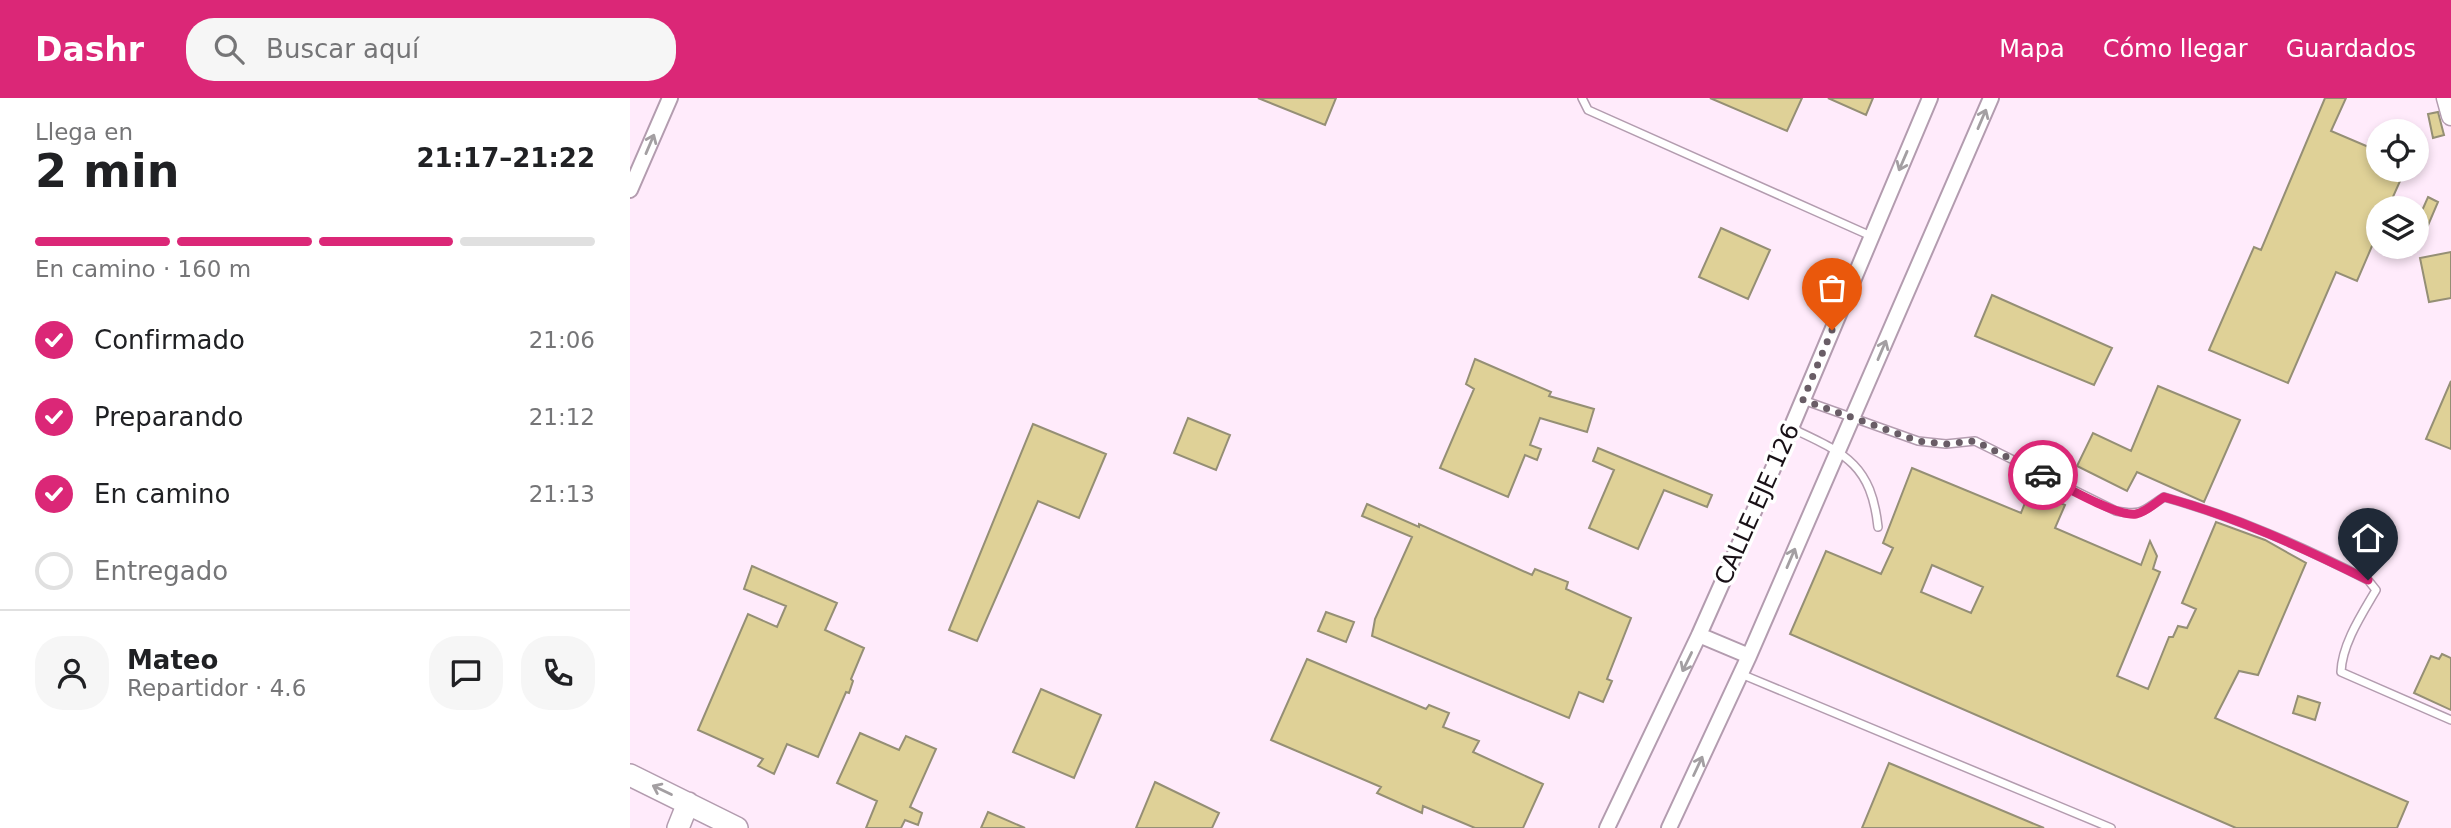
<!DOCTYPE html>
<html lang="es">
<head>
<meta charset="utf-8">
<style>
  :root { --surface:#fff; --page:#f6f6f6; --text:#202124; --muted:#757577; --line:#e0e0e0; --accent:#db2777 }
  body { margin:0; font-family:"DejaVu Sans",sans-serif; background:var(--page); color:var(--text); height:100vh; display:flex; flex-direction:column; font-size:26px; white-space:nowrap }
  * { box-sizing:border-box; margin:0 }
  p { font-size:23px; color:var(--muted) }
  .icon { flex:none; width:38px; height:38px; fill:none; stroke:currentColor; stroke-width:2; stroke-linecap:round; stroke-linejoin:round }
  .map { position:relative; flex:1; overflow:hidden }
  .side { display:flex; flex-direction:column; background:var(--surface); width:630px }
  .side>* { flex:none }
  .tools { position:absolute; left:1736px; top:21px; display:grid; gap:14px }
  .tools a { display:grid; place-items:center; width:63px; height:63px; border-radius:50%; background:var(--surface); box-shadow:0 4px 10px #0003; font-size:35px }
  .pin { position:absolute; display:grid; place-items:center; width:60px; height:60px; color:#fff; margin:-72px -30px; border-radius:50% 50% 50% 0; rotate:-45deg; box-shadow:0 0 7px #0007 }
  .pin .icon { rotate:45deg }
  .courier { position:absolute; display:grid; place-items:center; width:70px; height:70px; margin:-35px; border:5px solid #db2777; border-radius:50%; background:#fff; color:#222; box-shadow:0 2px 9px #0007 }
  .head em { font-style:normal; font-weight:700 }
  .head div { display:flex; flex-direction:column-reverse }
  .head { display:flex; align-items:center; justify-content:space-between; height:119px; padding:0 35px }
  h1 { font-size:46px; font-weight:700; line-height:52px }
  .bar { display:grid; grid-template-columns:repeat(4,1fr); gap:10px 7px; align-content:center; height:84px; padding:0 35px }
  .bar i { height:9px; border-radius:5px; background:var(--line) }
  .bar .current { background:var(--accent) }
  .bar p { grid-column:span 4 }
  .line { display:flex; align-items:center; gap:18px; padding:0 35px; border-top:2px solid var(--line) }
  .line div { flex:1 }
  .round { display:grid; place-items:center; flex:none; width:74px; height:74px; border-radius:28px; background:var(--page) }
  ol { padding:0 35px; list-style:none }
  li { display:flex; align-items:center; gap:21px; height:77px }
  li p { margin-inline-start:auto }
  li .icon { padding:7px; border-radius:50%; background:var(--accent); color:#fff; stroke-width:4 }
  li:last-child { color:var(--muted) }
  li i { width:38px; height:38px; border:4px solid var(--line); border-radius:50% }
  header { display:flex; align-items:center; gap:42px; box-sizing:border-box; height:98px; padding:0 35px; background:var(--accent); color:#fff }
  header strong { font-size:33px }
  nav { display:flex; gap:38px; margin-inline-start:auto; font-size:24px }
  .search { width:490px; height:63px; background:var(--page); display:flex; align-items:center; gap:18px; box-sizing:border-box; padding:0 24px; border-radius:28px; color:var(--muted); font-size:26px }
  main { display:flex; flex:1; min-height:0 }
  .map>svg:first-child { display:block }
  .building { fill:#dfd197; stroke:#958f75; stroke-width:2; fill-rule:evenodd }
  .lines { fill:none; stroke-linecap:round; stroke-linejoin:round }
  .service-casing { stroke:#b39caf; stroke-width:10 }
  .minor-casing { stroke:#b39caf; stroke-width:18 }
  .tertiary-casing { stroke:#b39caf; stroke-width:21 }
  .secondary-casing { stroke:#b39caf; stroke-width:24 }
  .service { stroke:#fff; stroke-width:7 }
  .minor { stroke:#fff; stroke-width:14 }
  .tertiary { stroke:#fff; stroke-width:18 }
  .secondary { stroke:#fff; stroke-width:21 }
  .oneway { stroke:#a39fa2 }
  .done { stroke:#695d66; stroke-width:7; stroke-dasharray:0 12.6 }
  .route { stroke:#db2777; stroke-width:9 }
  .labels { text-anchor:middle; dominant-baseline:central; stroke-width:7; stroke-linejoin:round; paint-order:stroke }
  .street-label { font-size:24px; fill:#181016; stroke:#fff }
</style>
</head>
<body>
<header>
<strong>Dashr</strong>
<div class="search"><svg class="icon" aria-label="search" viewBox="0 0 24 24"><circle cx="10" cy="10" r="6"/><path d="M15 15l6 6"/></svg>Buscar aquí</div>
<nav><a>Mapa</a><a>Cómo llegar</a><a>Guardados</a></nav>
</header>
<main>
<section class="side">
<div class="head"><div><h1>2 min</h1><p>Llega en</p></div><em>21:17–21:22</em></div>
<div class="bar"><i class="current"></i><i class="current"></i><i class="current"></i><i></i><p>En camino · 160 m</p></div>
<ol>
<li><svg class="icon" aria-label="check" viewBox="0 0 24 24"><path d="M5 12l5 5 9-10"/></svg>Confirmado<p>21:06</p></li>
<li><svg class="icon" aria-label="check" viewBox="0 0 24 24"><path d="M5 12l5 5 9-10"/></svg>Preparando<p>21:12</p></li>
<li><svg class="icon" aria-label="check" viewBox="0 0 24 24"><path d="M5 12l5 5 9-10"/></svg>En camino<p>21:13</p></li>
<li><i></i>Entregado</li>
</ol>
<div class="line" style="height:126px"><a class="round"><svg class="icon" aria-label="person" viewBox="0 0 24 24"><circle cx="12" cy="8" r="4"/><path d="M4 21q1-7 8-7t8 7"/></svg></a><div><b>Mateo</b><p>Repartidor · 4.6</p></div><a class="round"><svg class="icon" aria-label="chat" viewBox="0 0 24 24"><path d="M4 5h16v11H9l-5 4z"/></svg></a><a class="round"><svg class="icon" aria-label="phone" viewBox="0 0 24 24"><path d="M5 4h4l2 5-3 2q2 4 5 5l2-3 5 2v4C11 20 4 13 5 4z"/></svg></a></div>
</section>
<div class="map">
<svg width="1821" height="730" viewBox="0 0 1821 730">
  <rect width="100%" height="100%" fill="#ffebfb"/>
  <path class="building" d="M628,0H706L695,27Z
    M1080,0H1172L1157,33Z
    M1198,0H1243L1236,17Z
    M1695,0H1716L1701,33L1748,53V72H1775L1758,110H1748V134L1727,183L1706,174L1658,285L1579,252L1624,149L1631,152Z
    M1808,14L1814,37L1803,40L1798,16Z
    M1798,99L1808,104L1787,153V124Z
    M1091,130L1140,152L1118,201L1069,179Z
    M1821,154V200L1799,204L1790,160Z
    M1362,197L1482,250L1464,287L1345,238Z
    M845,261L921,294L919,298L964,311L957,334L910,320L900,347L911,351L907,362L895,357L878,399L810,370L844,291L836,286Z
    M1821,283V351L1796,341Z
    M1528,288L1610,322L1574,404L1507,374L1497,393L1447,368L1463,335L1501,353Z
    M558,320L600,337L586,372L544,355Z
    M403,326L476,356L449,420L408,403L347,543L319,532Z
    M968,350L1082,397L1077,409L1034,392L1008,451L959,430L984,372L963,363Z
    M1282,370L1391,415L1400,392L1435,407L1425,430L1511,467L1520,443L1527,458L1523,471L1530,474L1487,578L1518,591L1539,539H1543L1548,528L1557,530L1566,511L1552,505L1586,424L1635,442L1676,465L1628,577L1609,573L1585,620L1778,704L1767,730H1606L1160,536L1196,453L1251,476L1263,450L1253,445ZM1302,467L1353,489L1341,515L1291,494Z
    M737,406L789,429V426L902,477L905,471L938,484L936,491L1001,520L977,581L982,583L973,604L949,594L939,620L742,538L745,521L782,439L732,418Z
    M122,468L207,505L195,532L234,550L221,581L223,583L219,595L216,594L188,659L157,646L144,676L128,668L133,661L68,632L118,516L147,529L156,508L114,491Z
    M696,514L724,524L716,544L688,533Z
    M1812,556L1821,560V612L1784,595L1801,558L1809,561Z
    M677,561L796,611L799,607L819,615L813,629L849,643L843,654L913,686L893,730H845L793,708L792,715L747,695L751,689L641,642Z
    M411,591L471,617L444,680L383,654Z
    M1668,598L1690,605L1685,622L1663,615Z
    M230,635L269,652L276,638L306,651L280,709L292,715L288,727L275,722L271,730H236L247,703L207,685Z
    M1259,665L1414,730H1232Z
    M525,684L589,715L582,730H506Z
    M358,714L395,730H351Z"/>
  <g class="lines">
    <g class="service-casing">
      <path id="service" d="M952,0L958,12L1241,138
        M1173,302L1288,343L1316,346L1345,343L1486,413C1513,418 1512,413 1534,399C1606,419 1671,448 1738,482L1746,492C1732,516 1712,546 1711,574L1821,622
        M1161,330C1214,355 1241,365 1248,429
        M1111,576L1481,730"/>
    </g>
    <g class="minor-casing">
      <path id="minor" d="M0,92L40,0
        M1069,537L1119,558
        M977,730L1069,537L1161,330L1300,0
        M1039,730L1119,558L1361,0"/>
    </g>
    <g class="tertiary-casing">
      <path id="tertiary" d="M1816,0L1821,18"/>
    </g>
    <g class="secondary-casing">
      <path id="secondary" d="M0,677L107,730
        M48,730L58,705"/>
    </g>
    <use href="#service" class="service"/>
    <use href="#minor" class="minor"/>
    <use href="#tertiary" class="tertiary"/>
    <use href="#secondary" class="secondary"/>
  </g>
  <defs><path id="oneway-shaft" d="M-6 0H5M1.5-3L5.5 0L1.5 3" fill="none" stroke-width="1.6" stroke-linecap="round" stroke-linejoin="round" transform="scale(1.75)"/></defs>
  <g class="oneway">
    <use href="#oneway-shaft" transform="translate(1352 21) rotate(-67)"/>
    <use href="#oneway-shaft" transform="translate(20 46) rotate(-67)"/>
    <use href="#oneway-shaft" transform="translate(1273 63) rotate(113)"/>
    <use href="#oneway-shaft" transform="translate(1252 252) rotate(-67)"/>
    <use href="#oneway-shaft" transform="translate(1161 460) rotate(-67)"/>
    <use href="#oneway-shaft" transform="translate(1057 564) rotate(116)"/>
    <use href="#oneway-shaft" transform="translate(1068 668) rotate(-65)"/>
    <use href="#oneway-shaft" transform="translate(32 692) rotate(-154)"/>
  </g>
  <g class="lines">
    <path class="done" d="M1202,232L1173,302L1288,343L1316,346L1345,343L1413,377"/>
    <path class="route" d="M1413,377C1432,387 1487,419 1506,416C1516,414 1525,405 1534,399C1607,419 1671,449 1738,482"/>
  </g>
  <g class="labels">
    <g class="street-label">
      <text transform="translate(1127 406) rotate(-66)">CALLE EJE 126</text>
    </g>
  </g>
</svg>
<div class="tools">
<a><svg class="icon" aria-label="locate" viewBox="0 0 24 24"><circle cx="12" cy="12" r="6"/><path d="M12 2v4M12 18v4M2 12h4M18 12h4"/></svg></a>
<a><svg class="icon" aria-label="layers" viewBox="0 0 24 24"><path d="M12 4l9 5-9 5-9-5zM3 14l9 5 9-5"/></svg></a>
</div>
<div class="pin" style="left:1202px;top:232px;background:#ea580c"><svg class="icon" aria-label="bag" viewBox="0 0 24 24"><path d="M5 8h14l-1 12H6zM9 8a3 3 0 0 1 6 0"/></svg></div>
<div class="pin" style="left:1738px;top:482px;background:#1f2937"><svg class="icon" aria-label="home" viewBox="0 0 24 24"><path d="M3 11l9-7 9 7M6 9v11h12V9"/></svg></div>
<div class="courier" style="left:1413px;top:377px"><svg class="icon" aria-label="car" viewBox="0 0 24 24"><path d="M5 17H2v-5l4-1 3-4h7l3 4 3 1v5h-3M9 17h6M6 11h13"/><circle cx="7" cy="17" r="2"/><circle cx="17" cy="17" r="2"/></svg></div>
</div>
</main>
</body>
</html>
